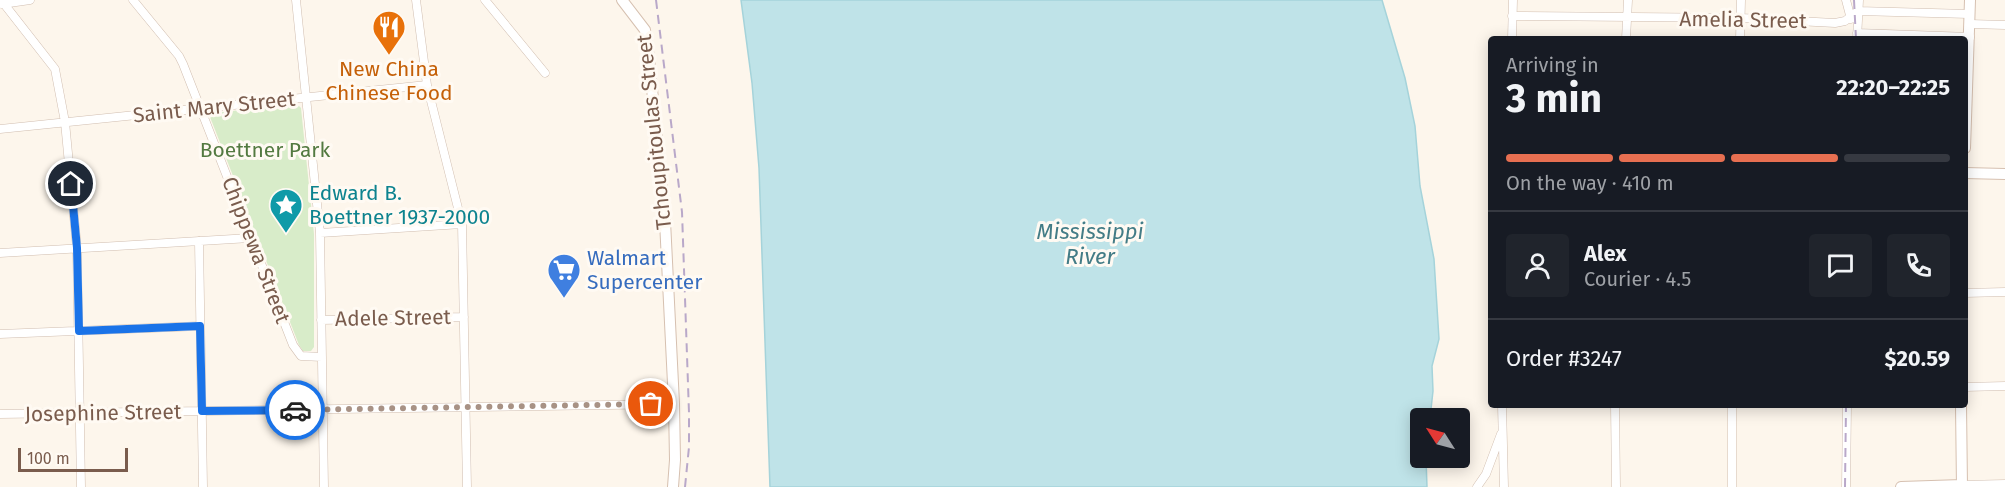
<!DOCTYPE html>
<html lang="en">
<head>
<meta charset="utf-8">
<style>
  :root { --surface:#171b24; --page:#20242c; --text:#f1f3f6; --muted:#9ea1a6; --line:#363941; --accent:#e76f51 }
  body { margin:0; font-family:"Fira Sans",sans-serif; background:var(--page); color:var(--text); height:100vh; display:flex; flex-direction:column; font-size:22px; white-space:nowrap }
  * { box-sizing:border-box; margin:0 }
  p { font-size:20px; color:var(--muted) }
  .icon { flex:none; width:33px; height:33px; fill:none; stroke:currentColor; stroke-width:2; stroke-linecap:round; stroke-linejoin:round }
  .map { position:relative; flex:1; overflow:hidden }
  .sheet { position:absolute; left:1488px; top:36px; width:480px; height:372px; display:flex; flex-direction:column; background:var(--surface); border-radius:6px; box-shadow:0 3px 15px #0003 }
  .sheet>* { flex:none }
  .needle { width:39px; rotate:306deg }
  .fabs { position:absolute; left:1410px; top:408px; display:grid; gap:12px }
  .fabs a { display:grid; place-items:center; width:60px; height:60px; border-radius:6px; background:var(--surface); box-shadow:0 3px 15px #0003; font-size:30px }
  .scale { position:absolute; left:18px; bottom:15px; width:110px; box-sizing:border-box; padding-left:6px; border:3px solid #7a5c4d; border-top:0; font-size:16px; line-height:21px; white-space:nowrap; color:#7a5c4d; -webkit-text-stroke:4px #fffaf3; paint-order:stroke }
  .pin { position:absolute; display:grid; place-items:center; width:51px; height:51px; color:#fff; margin:-26px; border:3px solid #fff; border-radius:50%; box-shadow:0 2px 6px #0007 }
  .courier { position:absolute; display:grid; place-items:center; width:60px; height:60px; margin:-30px; border:4px solid #1a73e8; border-radius:50%; background:#fff; color:#222; box-shadow:0 2px 8px #0007 }
  .summary em { font-style:normal; font-weight:700 }
  .summary div { display:flex; flex-direction:column-reverse }
  .summary { display:flex; align-items:center; justify-content:space-between; height:102px; padding:0 18px }
  h1 { font-size:39px; font-weight:700; line-height:45px }
  .bar { display:grid; grid-template-columns:repeat(4,1fr); gap:9px 6px; align-content:center; height:72px; padding:0 18px }
  .bar i { height:8px; border-radius:4px; background:var(--line) }
  .bar .on { background:var(--accent) }
  .bar p { grid-column:span 4 }
  .line { display:flex; align-items:center; gap:15px; padding:0 18px; border-top:2px solid var(--line) }
  .line div { flex:1 }
  .round { display:grid; place-items:center; flex:none; width:63px; height:63px; border-radius:6px; background:var(--page) }
  .map>svg:first-child { display:block }
  .green { fill:#d8ecc9 }
  .water { fill:#bfe3e8; stroke:#a5d3da; stroke-width:1.5 }
  .lines { fill:none; stroke-linecap:round; stroke-linejoin:round }
  .street-casing { stroke:#d1beb0; stroke-width:9 }
  .secondary-casing { stroke:#d6c0b0; stroke-width:12 }
  .street { stroke:#fff; stroke-width:8 }
  .secondary { stroke:#fff; stroke-width:10 }
  .rail { stroke:#b9a8c9; stroke-width:2; stroke-dasharray:9 6; stroke-linecap:butt }
  .done { stroke:#a89285; stroke-width:6; stroke-dasharray:0 10.8 }
  .route { stroke:#1a73e8; stroke-width:8 }
  .labels { text-anchor:middle; dominant-baseline:central; stroke-width:6; stroke-linejoin:round; paint-order:stroke }
  .street-label { font-size:21px; fill:#7a5c4d; stroke:#fffaf3 }
  .food-label { font-size:21px; fill:#c56008; stroke:#fffaf3 }
  .park-label { font-size:21px; fill:#537a41; stroke:#fffaf3 }
  .culture-label { font-size:21px; fill:#0d838f; stroke:#fffaf3; text-anchor:start }
  .shop-label { font-size:21px; fill:#366cbe; stroke:#fffaf3; text-anchor:start }
  .water-label { font-size:22px; font-style:italic; fill:#437c86; stroke:#fffaf3 }
</style>
</head>
<body>
<div class="map">
<svg width="2005" height="487" viewBox="0 0 2005 487">
  <rect width="100%" height="100%" fill="#fdf6ec"/>
  <path class="green" d="M297,104L301,108L314,234V347L311,351H303L299,345L210,117L213,113Z"/>
  <path class="water" d="M741,0H1382L1405,78L1415,126L1420,186L1434,259L1439,339L1432,366L1433,391L1430,418H1420V458H1426L1427,487H770L759,168L752,83Z"/>
  <g class="lines">
    <g class="street-casing">
      <path id="street" d="M1,0L55,69L65,122L77,248L81,487
        M133,0L179,56L183,64L293,345L301,356L322,357
        M296,0L320,233L324,487
        M416,0L427,85L462,224L467,487
        M485,0L545,73
        M1846,0L1851,19
        M2,4L30,0
        M1512,16L1741,18L1835,23L1845,21L1858,11L1969,14
        M1970,24L2005,25
        M1857,33L1970,37
        M1512,39L1513,0
        M1626,39L1628,0
        M1740,39L1741,0
        M1857,39L1859,0
        M0,129L427,85
        M320,233L462,224
        M199,241L203,487
        M0,253L250,238
        M1965,293L2005,292
        M321,320L464,317
        M0,334L200,326
        M1965,387L2005,386
        M1502,405L1504,487
        M1615,405L1616,487
        M1732,405V487
        M0,414L674,404
        M1962,485L2005,484
        M1477,487L1486,474L1501,434
        M1846,487L1847,405"/>
    </g>
    <g class="secondary-casing">
      <path id="secondary" d="M622,0L645,30L649,58L665,221L674,404L675,460L673,487
        M1965,148L1970,0
        M1965,173L2005,174
        M1961,405L1962,487
        M1901,487L1962,485"/>
    </g>
    <use href="#street" class="street"/>
    <use href="#secondary" class="secondary"/>
    <path class="rail" d="M656,0L682,212L689,413V447L685,487
      M1854,0L1856,39
      M1845,487L1846,405"/>
  </g>
  <g class="lines">
    <path class="done" d="M295,410L651,404"/>
    <path class="route" d="M71,184L77,248L79,331L200,326L202,411L295,410"/>
  </g>
  <defs>
    <g id="restaurant-pin" transform="scale(1.725)"><path d="M0 17L-7.5 6A9.5 9.5 0 1 1 7.5 6Z" fill="#e8710a" stroke="#fffaf3"/><path d="M-5-6h1v4h1v-4h1v4h1v-4h1v5L-1.5 .5V6h-2V.5L-5-1ZM5-6V6H3V1.5H1.5Q1.5-4 5-6Z" fill="#fff"/></g>
    <g id="sight-pin" transform="scale(1.725)"><path d="M0 17L-7.5 6A9.5 9.5 0 1 1 7.5 6Z" fill="#0f9aa8" stroke="#fffaf3"/><path d="M0-6L1.8-2.2L6-1.7L2.9 1.2L3.7 5.4L0 3.3L-3.7 5.4L-2.9 1.2L-6-1.7L-1.8-2.2Z" fill="#fff"/></g>
    <g id="supermarket-pin" transform="scale(1.725)"><path d="M0 17L-7.5 6A9.5 9.5 0 1 1 7.5 6Z" fill="#3f7fe0" stroke="#fffaf3"/><path d="M-6-5.5h2.5l.6 2H6L4.5 2H-2.5L-4.4-4H-6ZM-1.5 3.2a1.3 1.3 0 1 0 .1 0ZM3 3.2a1.3 1.3 0 1 0 .1 0Z" fill="#fff"/></g>
  </defs>
  <g fill-rule="evenodd">
    <use href="#restaurant-pin" x="389" y="27"/>
    <use href="#sight-pin" x="286" y="205"/>
    <use href="#supermarket-pin" x="564" y="270"/>
  </g>
  <g class="labels">
    <g class="street-label">
      <text transform="translate(1743 20) rotate(1)">Amelia Street</text>
      <text transform="translate(214 107) rotate(-6)">Saint Mary Street</text>
      <text transform="translate(654 132) rotate(-96)">Tchoupitoulas Street</text>
      <text transform="translate(256 250) rotate(69)">Chippewa Street</text>
      <text transform="translate(393 318) rotate(-1)">Adele Street</text>
      <text transform="translate(103 413) rotate(-1)">Josephine Street</text>
    </g>
    <g class="food-label">
      <text x="389" y="69">New China<tspan x="389" dy="24">Chinese Food</tspan></text>
    </g>
    <g class="park-label">
      <text x="265" y="150">Boettner Park</text>
    </g>
    <g class="culture-label">
      <text x="309" y="193">Edward B.<tspan x="309" dy="24">Boettner 1937-2000</tspan></text>
    </g>
    <g class="shop-label">
      <text x="587" y="258">Walmart<tspan x="587" dy="24">Supercenter</tspan></text>
    </g>
    <g class="water-label">
      <text x="1090" y="231">Mississippi<tspan x="1090" dy="25">River</tspan></text>
    </g>
  </g>
</svg>
<div class="fabs">
<a><svg class="needle" viewBox="-14 -14 28 28"><path d="M0-13l5 13h-10z" fill="#e53935"/><path d="M0 13l5-13h-10z" fill="#9ea1a6"/></svg></a>
</div>
<div class="scale">100 m</div>
<div class="pin" style="left:651px;top:404px;background:#ea580c"><svg class="icon" aria-label="bag" viewBox="0 0 24 24"><path d="M5 8h14l-1 12H6zM9 8a3 3 0 0 1 6 0"/></svg></div>
<div class="pin" style="left:71px;top:184px;background:#1f2937"><svg class="icon" aria-label="home" viewBox="0 0 24 24"><path d="M3 11l9-7 9 7M6 9v11h12V9"/></svg></div>
<div class="courier" style="left:295px;top:410px"><svg class="icon" aria-label="car" viewBox="0 0 24 24"><path d="M5 17H2v-5l4-1 3-4h7l3 4 3 1v5h-3M9 17h6M6 11h13"/><circle cx="7" cy="17" r="2"/><circle cx="17" cy="17" r="2"/></svg></div>
<section class="sheet">
<div class="summary"><div><h1>3 min</h1><p>Arriving in</p></div><em>22:20–22:25</em></div>
<div class="bar"><i class="on"></i><i class="on"></i><i class="on"></i><i></i><p>On the way · 410 m</p></div>
<div class="line" style="height:108px"><a class="round"><svg class="icon" aria-label="person" viewBox="0 0 24 24"><circle cx="12" cy="8" r="4"/><path d="M4 21q1-7 8-7t8 7"/></svg></a><div><b>Alex</b><p>Courier · 4.5</p></div><a class="round"><svg class="icon" aria-label="chat" viewBox="0 0 24 24"><path d="M4 5h16v11H9l-5 4z"/></svg></a><a class="round"><svg class="icon" aria-label="phone" viewBox="0 0 24 24"><path d="M5 4h4l2 5-3 2q2 4 5 5l2-3 5 2v4C11 20 4 13 5 4z"/></svg></a></div>
<div class="line" style="height:78px"><div>Order #3247</div><b>$20.59</b></div>
</section>
</div>
</body>
</html>
